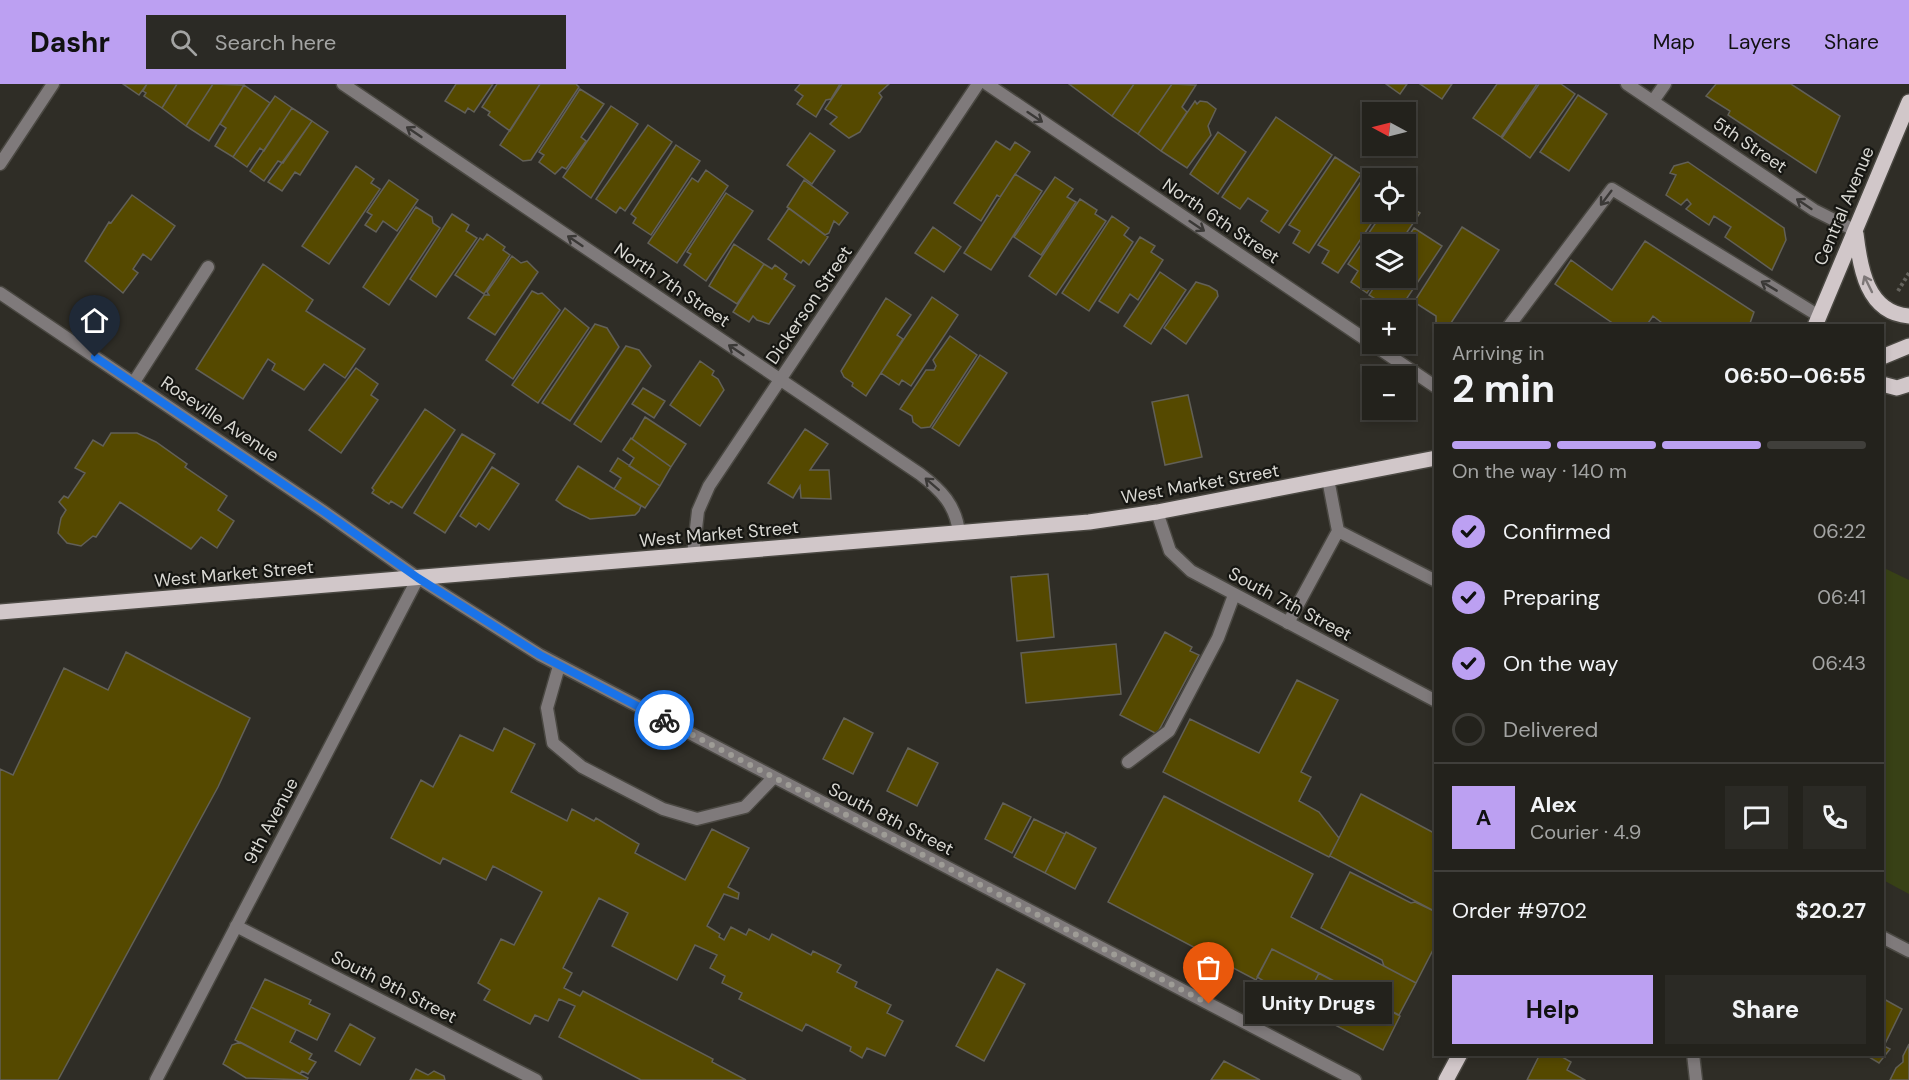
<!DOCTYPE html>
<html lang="en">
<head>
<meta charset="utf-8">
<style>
  :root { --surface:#23221c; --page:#2b2a25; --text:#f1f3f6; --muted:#a3a4a3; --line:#403f3b; --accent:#bca0f2 }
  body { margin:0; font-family:"DM Sans",sans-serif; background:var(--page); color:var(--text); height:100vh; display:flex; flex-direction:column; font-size:22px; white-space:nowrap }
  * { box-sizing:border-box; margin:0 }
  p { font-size:20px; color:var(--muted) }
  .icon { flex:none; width:33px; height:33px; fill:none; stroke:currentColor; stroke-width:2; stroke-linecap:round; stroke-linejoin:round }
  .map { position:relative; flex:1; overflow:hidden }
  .panel { position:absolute; left:1434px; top:240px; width:450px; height:732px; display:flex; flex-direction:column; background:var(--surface); border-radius:0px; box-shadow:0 3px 9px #0003,0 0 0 2px var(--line) }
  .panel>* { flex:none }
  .needle { width:39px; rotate:277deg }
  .controls { position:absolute; left:1362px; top:18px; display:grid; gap:12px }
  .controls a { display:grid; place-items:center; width:54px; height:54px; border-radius:0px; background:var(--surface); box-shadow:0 3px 9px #0003,0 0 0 2px var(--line); font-size:30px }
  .pin { position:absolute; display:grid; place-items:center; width:51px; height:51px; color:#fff; margin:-62px -26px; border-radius:50% 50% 50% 0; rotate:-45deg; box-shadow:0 0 6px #0007 }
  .pin .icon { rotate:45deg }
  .courier { position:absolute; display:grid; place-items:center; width:60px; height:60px; margin:-30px; border:4px solid #1a73e8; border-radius:50%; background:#fff; color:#222; box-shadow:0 2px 8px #0007 }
  .bubble { position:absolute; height:42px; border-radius:0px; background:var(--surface); box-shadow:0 3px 9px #0003,0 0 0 2px var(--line); font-size:20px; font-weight:700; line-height:42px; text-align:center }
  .overview em { font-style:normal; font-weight:700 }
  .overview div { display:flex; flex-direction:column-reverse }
  .overview { display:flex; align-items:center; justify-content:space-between; height:102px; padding:0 18px }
  h1 { font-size:39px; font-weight:700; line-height:45px }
  .bar { display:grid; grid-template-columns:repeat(4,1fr); gap:9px 6px; align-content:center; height:72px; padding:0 18px }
  .bar i { height:8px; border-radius:4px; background:var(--line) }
  .bar .on { background:var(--accent) }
  .bar p { grid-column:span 4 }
  .line { display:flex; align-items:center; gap:15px; padding:0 18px; border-top:2px solid var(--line) }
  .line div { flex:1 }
  .round { display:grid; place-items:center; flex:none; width:63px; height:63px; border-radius:0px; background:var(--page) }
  ol { padding:0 18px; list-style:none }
  li { display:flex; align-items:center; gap:18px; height:66px }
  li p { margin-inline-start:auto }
  li .icon { padding:6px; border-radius:50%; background:var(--accent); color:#111; stroke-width:4 }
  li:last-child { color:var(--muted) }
  li i { width:33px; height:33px; border:3px solid var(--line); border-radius:50% }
  .primary-button { display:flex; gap:12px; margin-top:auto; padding:12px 18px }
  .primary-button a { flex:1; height:69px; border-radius:0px; background:var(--accent); color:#111; font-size:24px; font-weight:700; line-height:69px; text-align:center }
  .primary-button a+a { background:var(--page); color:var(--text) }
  header { display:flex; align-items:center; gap:36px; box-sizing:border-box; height:84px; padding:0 30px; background:var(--accent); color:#111 }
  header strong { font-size:28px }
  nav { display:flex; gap:33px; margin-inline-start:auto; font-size:21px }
  .search { width:420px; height:54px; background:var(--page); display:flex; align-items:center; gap:15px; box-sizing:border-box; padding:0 21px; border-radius:0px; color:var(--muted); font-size:22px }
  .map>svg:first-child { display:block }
  .grass { fill:#384116 }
  .building { fill:#554900; stroke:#626058; stroke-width:1.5 }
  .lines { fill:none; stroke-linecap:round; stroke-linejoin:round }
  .service-casing { stroke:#4a4842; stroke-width:15 }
  .minor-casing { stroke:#4a4842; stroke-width:15 }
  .tertiary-casing { stroke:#4a4842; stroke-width:15 }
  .primary-casing { stroke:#4a4842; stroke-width:18 }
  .path { stroke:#65635d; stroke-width:4; stroke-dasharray:3 3; stroke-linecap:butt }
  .service { stroke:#7f7a7b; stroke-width:12 }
  .minor { stroke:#7f7a7b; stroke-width:12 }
  .tertiary { stroke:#7f7a7b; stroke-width:12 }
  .primary { stroke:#d1c7c9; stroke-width:15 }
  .oneway { stroke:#3b3937 }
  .oneway2 { stroke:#7d7777 }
  .done { stroke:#9e9c96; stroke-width:6; stroke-dasharray:0 10.8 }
  .route { stroke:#1a73e8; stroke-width:8 }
  .labels { text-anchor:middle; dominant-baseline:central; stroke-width:4.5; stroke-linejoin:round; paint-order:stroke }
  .street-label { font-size:18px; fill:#d9d8d3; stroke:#161612 }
</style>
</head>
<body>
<header>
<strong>Dashr</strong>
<div class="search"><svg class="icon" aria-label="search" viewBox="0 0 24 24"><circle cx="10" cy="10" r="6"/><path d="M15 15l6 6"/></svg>Search here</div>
<nav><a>Map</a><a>Layers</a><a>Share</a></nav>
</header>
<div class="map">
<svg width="1909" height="996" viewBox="0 0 1909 996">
  <rect width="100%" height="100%" fill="#2f2d26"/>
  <path class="grass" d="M1882,483L1909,496V810L1883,796Z"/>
  <path class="building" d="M123,0H147L139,11Z
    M147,0H177L162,24L144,12L146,9L143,7Z
    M177,0H213L186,42L162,24Z
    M213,0L244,1L209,57L186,42Z
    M456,0H493L474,28L468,24L465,29L445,17Z
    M497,0H540L510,47L488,31L490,28L482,23Z
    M540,0H576L579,3L531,76L523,77L500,61Z
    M800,0H840L831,15L826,16L816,33L797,20L803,12L795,6Z
    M842,0H889L879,9L882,13L860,48L849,54L830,40L837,33L825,25Z
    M1069,0H1134L1112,32Z
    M1134,0H1172L1138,50L1112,32Z
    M1172,0L1196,1L1182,23L1187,28L1161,67L1138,50Z
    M1386,0H1407L1400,10Z
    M1420,0H1452L1442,15Z
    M1497,0H1537L1501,53L1473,34Z
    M1539,0H1561L1575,10L1530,74L1502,54Z
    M1716,0H1791L1840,32L1816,89L1728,31L1730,27L1706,12Z
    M244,1L270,19L233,73L215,62L226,44L220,40Z
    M580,5L604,20L581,53L586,57L566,85L562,83L555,90L539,78L544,71L539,68Z
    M1578,11L1607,30L1569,87L1540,68Z
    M275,12L292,24L264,67L260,64L247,83L233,73Z
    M1195,17L1197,20L1200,17L1207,18L1216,25L1208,42L1211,51L1187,84L1161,67Z
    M611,22L638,40L591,114L563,93Z
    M292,24L312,37L283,79L278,77L264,97L250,87Z
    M1276,33L1332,71L1279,149L1261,137L1268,127L1248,114L1240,125L1222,113Z
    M312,37L328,48L300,91L295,88L282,107L268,98Z
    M648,41L672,58L625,127L620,123L616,129L596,115Z
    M1218,48L1246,68L1218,110L1190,90Z
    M810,49L835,67L812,100L787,81Z
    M996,57L1010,66L1015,58L1030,68L1000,113L997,111L981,137L954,119Z
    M676,61L700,77L651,151L633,139L636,134L631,130Z
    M1335,73L1361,90L1309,169L1293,159L1300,147L1289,141Z
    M1688,78L1784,144L1786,156L1772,186L1725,153L1731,143L1714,132L1709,141L1686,125L1691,120L1687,115L1681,121L1666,111L1676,91L1670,89L1674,82Z
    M356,82L374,95L371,99L380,105L329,180L302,162Z
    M706,86L728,102L677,179L648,159L692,94L698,98Z
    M1015,90L1042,107L991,186L964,169Z
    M1055,93L1073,105L1067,113L1076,118L1041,171L1014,153Z
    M1364,93L1372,98V128H1379L1338,189L1322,179L1329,167L1318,161Z
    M389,96L418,116L397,147L383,137L376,148L365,141L372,131L367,128Z
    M804,96L848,129L839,141L834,137L829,149L825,151L787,123Z
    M726,109L753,127L706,197L684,181L691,170L687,168Z
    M132,111L175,142L151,176L143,170L133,185L138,189L123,209L85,177L109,138L111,139Z
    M1080,115L1097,126L1095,130L1106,137L1056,211L1029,192Z
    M1406,120L1420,129L1399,160H1372V194H1377L1367,209L1351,198L1358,187L1348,180L1383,128H1406Z
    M416,123L432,133L433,139L440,144L389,221L363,203Z
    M789,124L828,153L809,181L803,176L801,179L768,155Z
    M452,130L469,141L466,147L477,154L436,213L410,195Z
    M1112,132L1129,144L1124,151L1133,158L1089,227L1062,209Z
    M933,143L961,163L944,188L915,169Z
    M1462,143L1499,166L1449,242H1440L1436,239V232L1414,218Z
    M1414,144L1442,162L1399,226H1384L1378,222L1380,218L1369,211L1380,194H1406V160H1403Z
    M487,150L505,163L503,166L510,171L484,210L455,191L480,154L483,156Z
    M1140,153L1155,162L1151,168L1163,176L1138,216L1130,210L1118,229L1099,217Z
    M1645,157L1754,228L1749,242H1666L1653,232L1646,242H1617L1555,200L1571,176L1612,206Z
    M734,160L764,180L737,220L709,202Z
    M512,172L521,179L527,177L538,188L495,251L468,234L484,211H489L487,208Z
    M263,180L313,216L306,227L365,265L345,294L324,280L304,306L272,286L275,280L268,275L243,315L196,285Z
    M764,180L772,185L775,181L787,190L784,195L795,202L769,240L757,236L753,232L749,238L733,228Z
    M1160,188L1186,206L1151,260L1124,242Z
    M1196,198L1209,202L1217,207L1218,212L1186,260L1164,244Z
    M532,207L538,210L542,209L560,226L513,295L486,276Z
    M932,213L958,231L911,302L902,296L899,301L881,289Z
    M886,214L911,231L897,251L903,255L866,312L852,302L853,299L844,293L841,287Z
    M565,224L589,244L538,319L512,301Z
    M595,240L607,244L619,263L570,337L542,319Z
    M950,252L977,271L930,343L921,344L913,338L912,332L900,325L926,286H934L936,282L933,276Z
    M626,262L639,266L651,282L601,358L574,340Z
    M980,271L1007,289L959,362L932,344Z
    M700,277L714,287L712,291L718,295L724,306L700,342L670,321Z
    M356,284L378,300L371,311L378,316L341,369L309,346Z
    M643,304L665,317L654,334L632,320Z
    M1188,311L1202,373L1165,381L1152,318Z
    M425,325L455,346L402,424L391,417L389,420L372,409L374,406L372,404Z
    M645,333L686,360L671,383L632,355Z
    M805,345L828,360L810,386H829L831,415L801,414L800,402L793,414L768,399Z
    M111,349H137L156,358L187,380L185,383L227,412L218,426L234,437L217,464L201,453L191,465L120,418L96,453L93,452L81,462L67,459L58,449L61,434L66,426L59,418L64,412L68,414L85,389L75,384L93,356L103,362Z
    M462,350L495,370L445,449L414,429Z
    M631,354L671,383L660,402L629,382L634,374L623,366Z
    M618,374L660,402L645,424L614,405L621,394L610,387Z
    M578,382L641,422L639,427L635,431L590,435L564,422L556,416Z
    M492,383L519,400L489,446L479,439L476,443L460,432Z
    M1048,490L1054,553L1017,557L1011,493Z
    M1165,548L1192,563L1190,567L1199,571L1157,650L1120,631Z
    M1116,560L1121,610L1026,619L1021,569Z
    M126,568L250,634L218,703L58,996H0V685L13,691L64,584L108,606Z
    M1297,596L1338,616L1301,688L1311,693L1299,717L1319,728L1339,754L1329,773L1163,688L1190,635L1259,669Z
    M844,634L873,649L853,690L823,675Z
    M504,644L535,660L511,708L567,737L572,725L594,737L596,734L639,760L635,769L685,796L712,745L749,764L728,803L739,809L738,815L724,810L707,842L720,850L719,853L724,856L731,843L746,851L749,845L769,856L772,850L811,871L813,867L841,881L837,888L857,898L855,903L891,921L887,929L903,937L885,972L867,964L862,974L850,967L851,963L806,940L802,947L739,915L742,909L722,899L725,892L710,884L717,871L695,861L677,896L612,862L628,829L599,814L563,884L572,889L564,904L580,912L583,907L713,975L712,978L746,996H641L559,953L575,922L559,915L548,937L535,931L530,940L484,916L490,906L478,899L501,855L514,861L542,808L493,782L486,796L443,774L440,780L391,754L421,696L433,703L460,651L493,667Z
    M908,664L938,679L917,722L887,707Z
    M1361,710L1436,750V828L1330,772Z
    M1164,712L1313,790L1291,833L1416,899L1399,931L1272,865L1256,896L1108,818Z
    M1003,719L1031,733L1012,769L985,755Z
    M1034,735L1065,750L1045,789L1014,773Z
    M1066,748L1096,764L1075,805L1045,789Z
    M1350,788L1411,819L1415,818L1436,828V860L1416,899L1384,882L1382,876L1321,844Z
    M1272,865L1319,889L1303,920L1293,915L1291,919L1266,906L1269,900L1257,893Z
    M997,885L1025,900L984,977L956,962Z
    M1319,889L1359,910L1357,915L1367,920L1369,916L1400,932L1383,966L1312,929L1313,926L1303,920Z
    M265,895L311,916L309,920L330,930L317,956L251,923Z
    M1882,914L1902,925L1884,962L1890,965L1879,979L1864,970H1882Z
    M251,923L296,946L290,958L312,970L309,975L316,978L308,990L302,987L300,990L235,956Z
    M350,940L375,954L360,981L335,967Z
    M240,958L308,994L307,996L246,994L223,980L232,961Z
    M1909,960V996H1890L1896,984L1903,978V972Z
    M1540,970H1557L1571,978L1567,986L1585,996H1527Z
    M1224,977L1260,996H1211Z
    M416,985L428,991L434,987L444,992L445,996H410Z"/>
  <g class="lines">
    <g class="service-casing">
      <path id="service" d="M1653,17L1665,0
        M1509,242L1612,105L1819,232
        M134,298L208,183
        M1328,395L1338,447L1436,497
        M1288,539L1338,447
        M559,582L547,624L553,659L582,683L663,725L697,735L745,723L773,694
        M1128,678L1169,647L1218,554L1234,511
        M1693,970L1696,996"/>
    </g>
    <g class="minor-casing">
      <path id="minor" d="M343,0L920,390C941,406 956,421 959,449
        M987,0L1436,303
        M1627,0L1814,126L1856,147
        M1157,428L1170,467L1191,487L1436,617
        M693,471L698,427L709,402L978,0
        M236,842L536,996
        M1882,853L1909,867
        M156,996L418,494"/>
    </g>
    <g class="tertiary-casing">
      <path id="tertiary" d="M0,80L53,0
        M0,209L323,427L418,494L540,571L1355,996"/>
    </g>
    <g class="primary-casing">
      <path id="primary" d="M1856,150C1860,184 1867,229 1909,232
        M1815,242L1909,18
        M1882,273L1909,262
        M1882,300L1897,304L1909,300
        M0,528L1089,438L1157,428L1436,374
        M1446,996L1460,970"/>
    </g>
    <path class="path" d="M1898,207L1909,189"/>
    <use href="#service" class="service"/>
    <use href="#minor" class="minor"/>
    <use href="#tertiary" class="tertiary"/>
    <use href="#primary" class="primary"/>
  </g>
  <defs><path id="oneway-shaft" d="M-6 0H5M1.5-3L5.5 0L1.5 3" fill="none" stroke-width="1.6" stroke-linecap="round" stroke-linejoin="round" transform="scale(1.5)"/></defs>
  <g class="oneway">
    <use href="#oneway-shaft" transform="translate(1035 33) rotate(34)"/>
    <use href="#oneway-shaft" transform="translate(414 48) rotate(-146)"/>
    <use href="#oneway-shaft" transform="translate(1606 114) rotate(127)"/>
    <use href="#oneway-shaft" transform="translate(1804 120) rotate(-146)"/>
    <use href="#oneway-shaft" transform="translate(1197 142) rotate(34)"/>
    <use href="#oneway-shaft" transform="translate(575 157) rotate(-146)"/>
    <use href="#oneway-shaft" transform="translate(1769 202) rotate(-149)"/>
    <use href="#oneway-shaft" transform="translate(736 266) rotate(-146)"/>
    <use href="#oneway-shaft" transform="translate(932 400) rotate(-139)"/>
  </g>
  <use class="oneway2" href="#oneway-shaft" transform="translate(1868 200) rotate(-116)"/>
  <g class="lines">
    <path class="done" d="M664,636L1209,920"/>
    <path class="route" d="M95,273L323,427L418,494L540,571L664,636"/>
  </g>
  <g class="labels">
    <g class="street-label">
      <text transform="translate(1750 61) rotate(34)">5th Street</text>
      <text transform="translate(1844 122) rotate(-67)">Central Avenue</text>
      <text transform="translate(1221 137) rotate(34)">North 6th Street</text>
      <text transform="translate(672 201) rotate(34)">North 7th Street</text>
      <text transform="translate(809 221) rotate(-56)">Dickerson Street</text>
      <text transform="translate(220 335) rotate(34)">Roseville Avenue</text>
      <text transform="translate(1200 400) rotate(-10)">West Market Street</text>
      <text transform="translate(719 450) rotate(-5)">West Market Street</text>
      <text transform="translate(234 490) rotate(-5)">West Market Street</text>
      <text transform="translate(1290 520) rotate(28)">South 7th Street</text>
      <text transform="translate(891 735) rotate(27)">South 8th Street</text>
      <text transform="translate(271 737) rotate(-62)">9th Avenue</text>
      <text transform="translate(394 903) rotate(27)">South 9th Street</text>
    </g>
  </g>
</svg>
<div class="controls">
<a><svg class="needle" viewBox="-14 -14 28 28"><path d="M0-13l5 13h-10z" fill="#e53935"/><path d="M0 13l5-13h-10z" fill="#a3a4a3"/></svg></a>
<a><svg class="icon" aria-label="locate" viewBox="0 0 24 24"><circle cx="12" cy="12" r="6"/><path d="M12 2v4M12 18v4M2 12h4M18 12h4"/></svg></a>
<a><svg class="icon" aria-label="layers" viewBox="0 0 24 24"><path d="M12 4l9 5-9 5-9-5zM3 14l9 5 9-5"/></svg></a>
<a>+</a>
<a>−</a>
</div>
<div class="pin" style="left:1209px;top:920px;background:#ea580c"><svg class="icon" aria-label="bag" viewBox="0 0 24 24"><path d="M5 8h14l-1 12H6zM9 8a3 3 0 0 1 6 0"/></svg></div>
<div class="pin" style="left:95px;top:273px;background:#1f2937"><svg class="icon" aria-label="home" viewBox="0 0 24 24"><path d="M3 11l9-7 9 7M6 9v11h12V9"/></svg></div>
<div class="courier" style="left:664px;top:636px"><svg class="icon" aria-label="bike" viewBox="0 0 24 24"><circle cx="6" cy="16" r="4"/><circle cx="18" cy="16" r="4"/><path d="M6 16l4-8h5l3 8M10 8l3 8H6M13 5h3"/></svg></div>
<div class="bubble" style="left:1245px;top:898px;width:147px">Unity Drugs</div>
<section class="panel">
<div class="overview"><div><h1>2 min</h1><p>Arriving in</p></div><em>06:50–06:55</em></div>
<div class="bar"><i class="on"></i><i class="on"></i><i class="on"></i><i></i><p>On the way · 140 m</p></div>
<ol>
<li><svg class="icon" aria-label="check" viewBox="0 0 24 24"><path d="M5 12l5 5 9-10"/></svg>Confirmed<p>06:22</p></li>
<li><svg class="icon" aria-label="check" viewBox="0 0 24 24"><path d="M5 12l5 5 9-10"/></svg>Preparing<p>06:41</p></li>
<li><svg class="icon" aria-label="check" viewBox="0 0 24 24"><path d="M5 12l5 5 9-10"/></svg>On the way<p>06:43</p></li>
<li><i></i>Delivered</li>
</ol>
<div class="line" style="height:108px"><b class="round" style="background:var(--accent);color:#111">A</b><div><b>Alex</b><p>Courier · 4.9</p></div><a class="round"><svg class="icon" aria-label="chat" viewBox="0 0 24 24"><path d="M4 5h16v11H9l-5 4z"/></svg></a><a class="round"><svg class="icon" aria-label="phone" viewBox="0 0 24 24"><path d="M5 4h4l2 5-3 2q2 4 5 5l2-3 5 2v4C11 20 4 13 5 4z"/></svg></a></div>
<div class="line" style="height:78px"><div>Order #9702</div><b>$20.27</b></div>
<div class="primary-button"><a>Help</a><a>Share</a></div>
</section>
</div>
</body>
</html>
